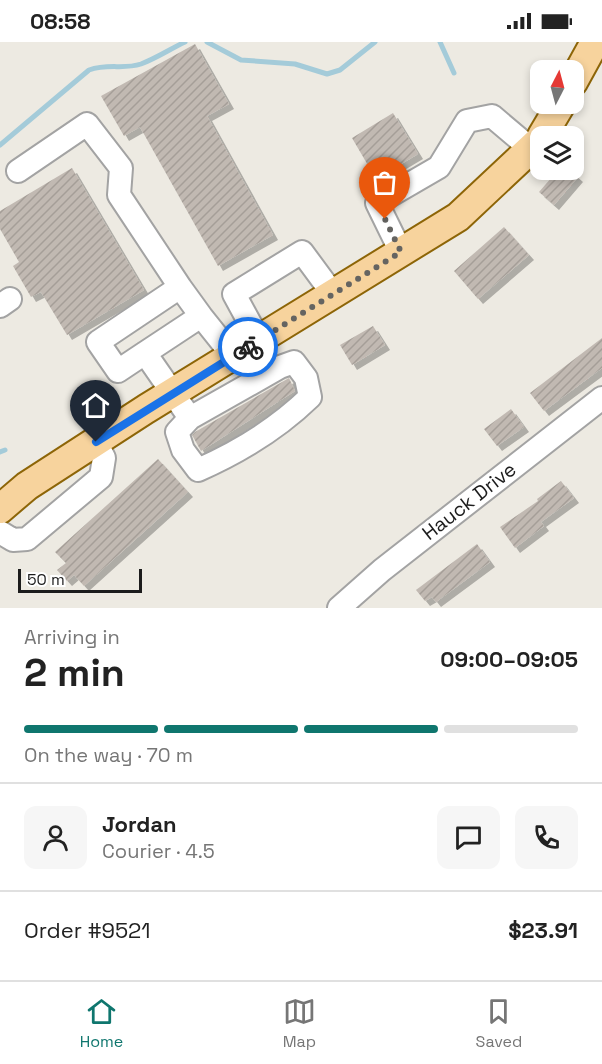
<!DOCTYPE html>
<html lang="en">
<head>
<meta charset="utf-8">
<style>
  :root { --surface:#fff; --page:#f6f6f6; --text:#222; --muted:#767676; --line:#e0e0e0; --accent:#0f766e }
  body { margin:0; font-family:"Space Grotesk",sans-serif; background:var(--page); color:var(--text); height:100vh; display:flex; flex-direction:column; font-size:22px; white-space:nowrap }
  * { box-sizing:border-box; margin:0 }
  p { font-size:20px; color:var(--muted) }
  .icon { flex:none; width:33px; height:33px; fill:none; stroke:currentColor; stroke-width:2; stroke-linecap:round; stroke-linejoin:round }
  .map { position:relative; height:566px; overflow:hidden }
  .sheet { display:flex; flex-direction:column; background:var(--surface); flex:1 }
  .sheet>* { flex:none }
  .needle { width:39px; rotate:6deg }
  .fabs { position:absolute; left:530px; top:18px; display:grid; gap:12px }
  .fabs a { display:grid; place-items:center; width:54px; height:54px; border-radius:12px; background:var(--surface); box-shadow:0 3px 9px #0003; font-size:30px }
  .scale { position:absolute; left:18px; bottom:15px; width:124px; box-sizing:border-box; padding-left:6px; border:3px solid #1c1c1c; border-top:0; font-size:16px; line-height:21px; white-space:nowrap; color:#1c1c1c; -webkit-text-stroke:4px #fff; paint-order:stroke }
  .pin { position:absolute; display:grid; place-items:center; width:51px; height:51px; color:#fff; margin:-62px -26px; border-radius:50% 50% 50% 0; rotate:-45deg; box-shadow:0 0 6px #0007 }
  .pin .icon { rotate:45deg }
  .courier { position:absolute; display:grid; place-items:center; width:60px; height:60px; margin:-30px; border:4px solid #1a73e8; border-radius:50%; background:#fff; color:#222; box-shadow:0 2px 8px #0007 }
  .overview em { font-style:normal; font-weight:700 }
  .overview div { display:flex; flex-direction:column-reverse }
  .overview { display:flex; align-items:center; justify-content:space-between; height:102px; padding:0 24px }
  h1 { font-size:39px; font-weight:700; line-height:45px }
  .bar { display:grid; grid-template-columns:repeat(4,1fr); gap:9px 6px; align-content:center; height:72px; padding:0 24px }
  .bar i { height:8px; border-radius:4px; background:var(--line) }
  .bar .current { background:var(--accent) }
  .bar p { grid-column:span 4 }
  .line { display:flex; align-items:center; gap:15px; padding:0 24px; border-top:2px solid var(--line) }
  .line div { flex:1 }
  .round { display:grid; place-items:center; flex:none; width:63px; height:63px; border-radius:12px; background:var(--page) }
  .status { display:flex; justify-content:space-between; align-items:center; height:42px; padding:0 30px; background:var(--surface); direction:ltr }
  .status svg { height:16px; fill:currentColor }
  .dock { display:flex; justify-content:space-around; align-items:center; height:84px; border-top:2px solid var(--line); background:var(--surface); font-size:16px; color:var(--muted) }
  .dock a { display:grid; justify-items:center; gap:3px }
  .dock .current { color:var(--accent) }
  .map>svg:first-child { display:block }
  .lines { fill:none; stroke-linecap:round; stroke-linejoin:round }
  .stream { stroke:#a4cbd9; stroke-width:5 }
  .building { fill:url(#building-hatch); filter:url(#shadow) }
  .minor-casing { stroke:#a3a3a3; stroke-width:26 }
  .major-casing { stroke:#8d6507; stroke-width:32 }
  .minor { stroke:#fff; stroke-width:22 }
  .major { stroke:#f7d39d; stroke-width:28 }
  .done { stroke:#656461; stroke-width:6; stroke-dasharray:0 10.8 }
  .route { stroke:#1a73e8; stroke-width:8 }
  .labels { text-anchor:middle; dominant-baseline:central; stroke-width:6; stroke-linejoin:round; paint-order:stroke }
  .street-label { font-size:20px; fill:#1c1c1c; stroke:#fff }
</style>
</head>
<body>
<div class="status"><b>08:58</b><svg viewBox="0 0 49 12"><path d="M0 12V9h3v3zM5 12V6h3v6zM10 12V3h3v9zM15 12V0h3v12zM26 1h20v11H26zM47 4h2v5h-2z"/></svg></div>
<div class="map">
<svg width="602" height="566" viewBox="0 0 602 566">
  <defs>
    <pattern id="building-hatch" width="6" height="6" patternUnits="userSpaceOnUse" patternTransform="scale(1.5)"><rect width="6" height="6" fill="#c1b9b2"/><path d="M-1 1l2-2M0 6l6-6M5 7l2-2" fill="none" stroke="#a59e98"/></pattern>
    <filter id="shadow"><feDropShadow dx="5" dy="5" stdDeviation="0" flood-color="#0004"/></filter>
  </defs>
  <rect width="100%" height="100%" fill="#edeae2"/>
  <g class="lines">
    <path class="stream" d="M207,0L241,18L295,22L327,32L340,28L375,0
      M440,0L454,31
      M0,103L89,28C109,21 123,28 141,22C157,16 170,7 185,0
      M0,410L5,408"/>
  </g>
  <path class="building" d="M195,2L229,62L207,74L273,193L218,224L140,85L124,94L101,54Z
    M393,71L418,112L376,137L352,96Z
    M72,126L144,248L67,293L41,250L31,255L13,224L19,220L0,187V169Z
    M558,128H570L578,135L554,163L539,150Z
    M504,185L529,213L478,257L454,229Z
    M373,284L385,303L352,323L340,303Z
    M602,296V326L544,369L530,351Z
    M289,336L295,349L201,409L192,393L195,390Z
    M511,367L524,385L497,404L484,387Z
    M158,417L188,450L84,544L74,533L67,539L57,528L66,521L55,510Z
    M561,439L574,456L541,480L544,484L515,506L500,485L538,459L537,457Z
    M477,502L490,520L436,560L432,555L425,559L416,548Z"/>
  <g class="lines">
    <g class="minor-casing">
      <path id="minor" d="M18,129L87,82L121,126L119,153L180,245
        M401,210L377,161L439,125L467,79L492,74L531,107
        M0,264L10,257
        M259,298L234,252L302,210L333,252
        M145,311L118,329L98,300L180,245L201,274
        M190,376L280,325L294,320L306,336L310,355C278,386 239,410 198,428L183,408L177,390L190,376L145,311L201,274L233,314
        M0,490L13,498L27,497L101,435L104,416L96,400
        M339,566L382,528L602,356"/>
    </g>
    <g class="major-casing">
      <path id="major" d="M573,40L595,0
        M542,94L561,62
        M0,467L27,444L146,367L458,175L540,98"/>
    </g>
    <use href="#minor" class="minor"/>
    <use href="#major" class="major"/>
  </g>
  <g class="lines">
    <path class="done" d="M248,305L401,210L385,177"/>
    <path class="route" d="M96,400L248,305"/>
  </g>
  <g class="labels">
    <g class="street-label">
      <text transform="translate(469 459) rotate(-38)">Hauck Drive</text>
    </g>
  </g>
</svg>
<div class="fabs">
<a><svg class="needle" viewBox="-14 -14 28 28"><path d="M0-13l5 13h-10z" fill="#e53935"/><path d="M0 13l5-13h-10z" fill="#767676"/></svg></a>
<a><svg class="icon" aria-label="layers" viewBox="0 0 24 24"><path d="M12 4l9 5-9 5-9-5zM3 14l9 5 9-5"/></svg></a>
</div>
<div class="scale">50 m</div>
<div class="pin" style="left:385px;top:177px;background:#ea580c"><svg class="icon" aria-label="bag" viewBox="0 0 24 24"><path d="M5 8h14l-1 12H6zM9 8a3 3 0 0 1 6 0"/></svg></div>
<div class="pin" style="left:96px;top:400px;background:#1f2937"><svg class="icon" aria-label="home" viewBox="0 0 24 24"><path d="M3 11l9-7 9 7M6 9v11h12V9"/></svg></div>
<div class="courier" style="left:248px;top:305px"><svg class="icon" aria-label="bike" viewBox="0 0 24 24"><circle cx="6" cy="16" r="4"/><circle cx="18" cy="16" r="4"/><path d="M6 16l4-8h5l3 8M10 8l3 8H6M13 5h3"/></svg></div>
</div>
<section class="sheet">
<div class="overview"><div><h1>2 min</h1><p>Arriving in</p></div><em>09:00–09:05</em></div>
<div class="bar"><i class="current"></i><i class="current"></i><i class="current"></i><i></i><p>On the way · 70 m</p></div>
<div class="line" style="height:108px"><a class="round"><svg class="icon" aria-label="person" viewBox="0 0 24 24"><circle cx="12" cy="8" r="4"/><path d="M4 21q1-7 8-7t8 7"/></svg></a><div><b>Jordan</b><p>Courier · 4.5</p></div><a class="round"><svg class="icon" aria-label="chat" viewBox="0 0 24 24"><path d="M4 5h16v11H9l-5 4z"/></svg></a><a class="round"><svg class="icon" aria-label="phone" viewBox="0 0 24 24"><path d="M5 4h4l2 5-3 2q2 4 5 5l2-3 5 2v4C11 20 4 13 5 4z"/></svg></a></div>
<div class="line" style="height:78px"><div>Order #9521</div><b>$23.91</b></div>
</section>
<nav class="dock">
<a class="current"><svg class="icon" aria-label="home" viewBox="0 0 24 24"><path d="M3 11l9-7 9 7M6 9v11h12V9"/></svg>Home</a>
<a><svg class="icon" aria-label="map" viewBox="0 0 24 24"><path d="M3 6l6-2 6 2 6-2v14l-6 2-6-2-6 2zM9 4v14M15 6v14"/></svg>Map</a>
<a><svg class="icon" aria-label="saved" viewBox="0 0 24 24"><path d="M7 4h10v16l-5-4-5 4z"/></svg>Saved</a>
</nav>
</body>
</html>
